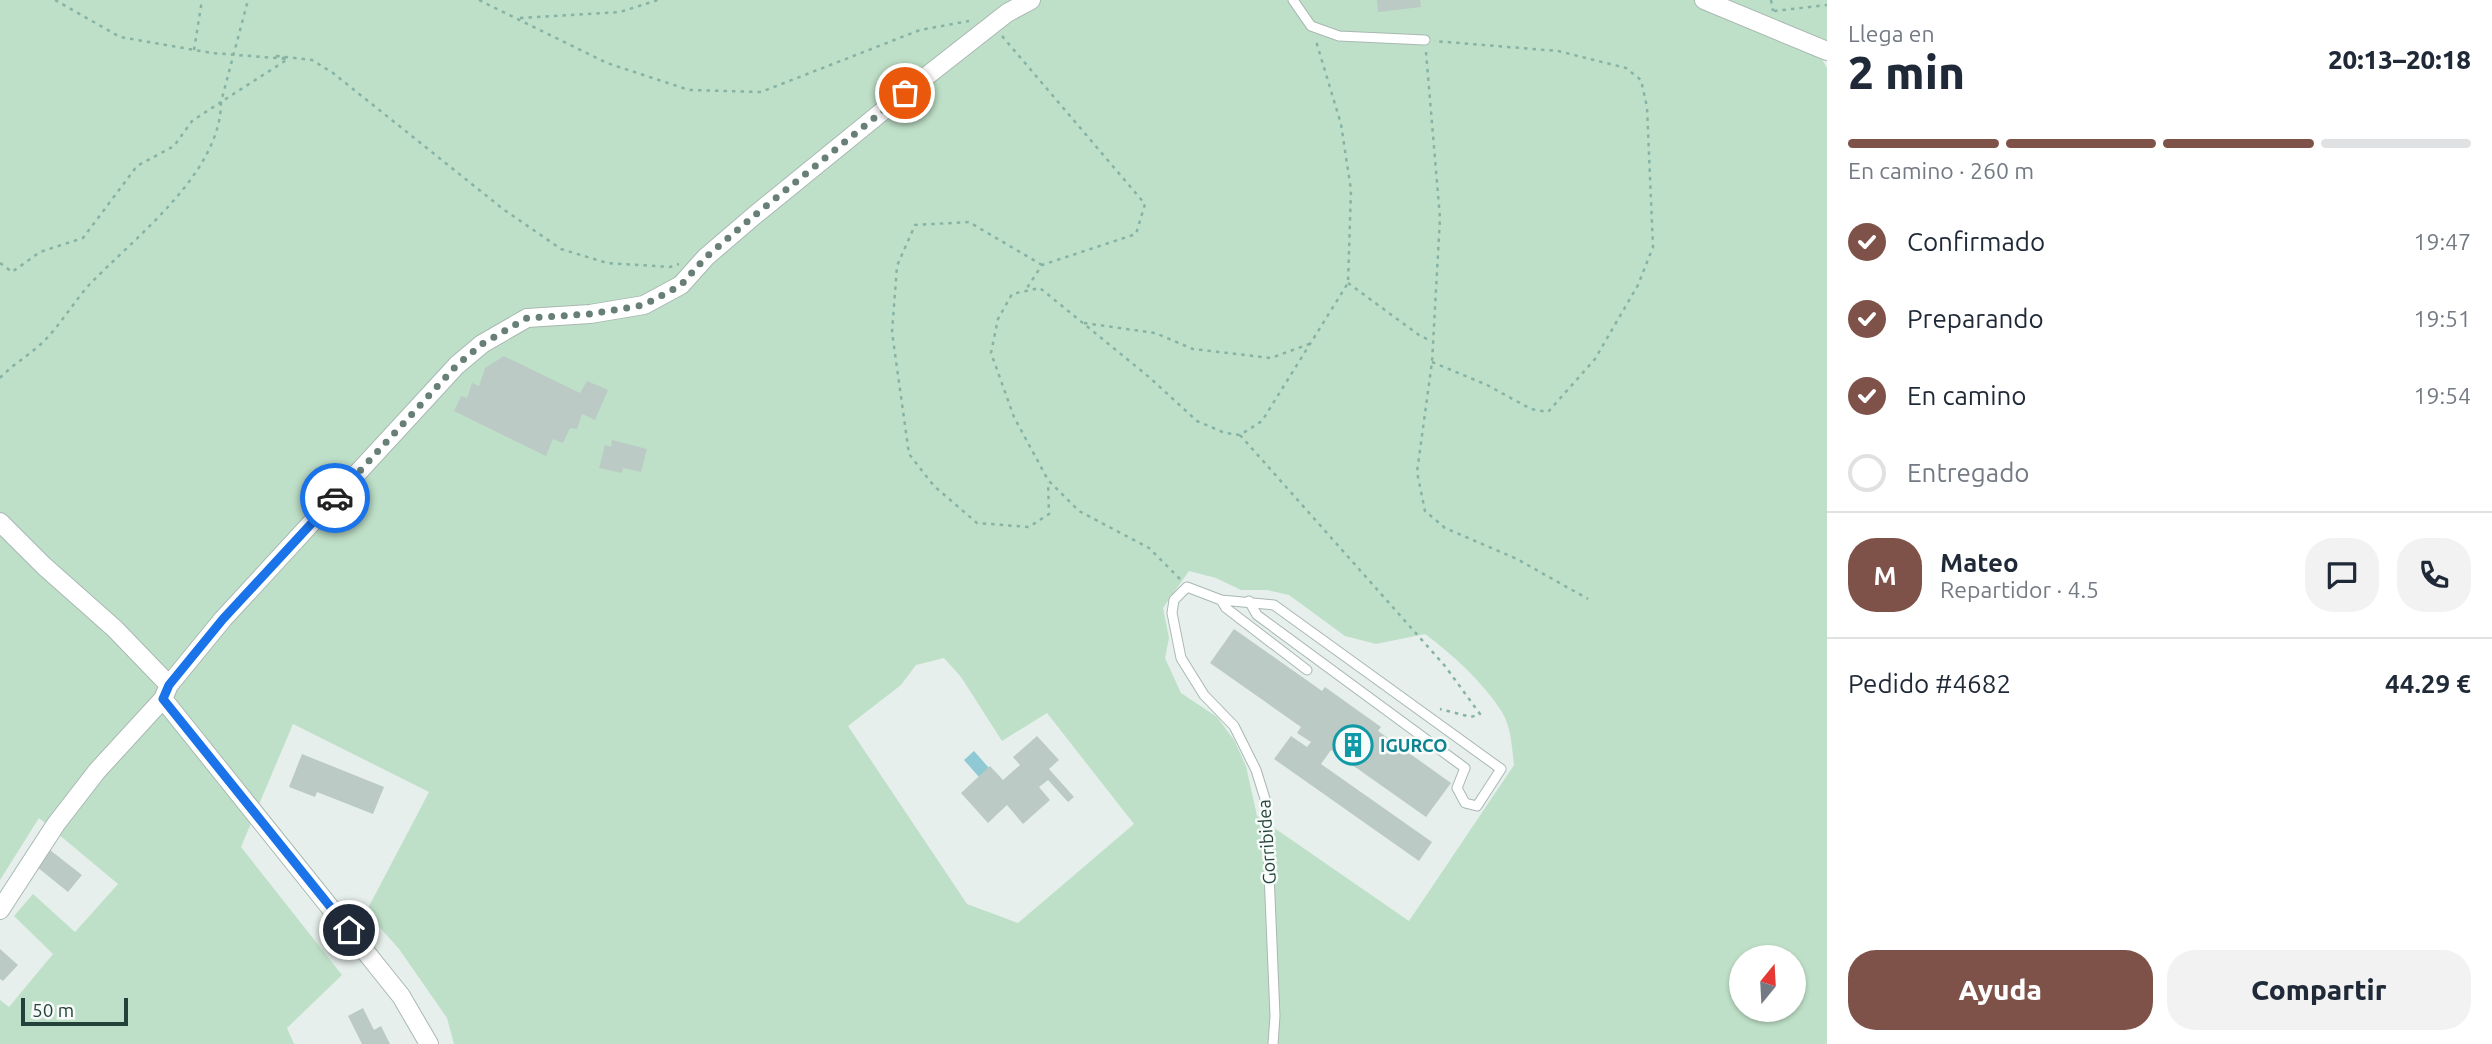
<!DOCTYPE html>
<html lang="es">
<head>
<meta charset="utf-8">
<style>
  :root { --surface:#fff; --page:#f2f2f3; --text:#1f2937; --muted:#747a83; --line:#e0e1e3; --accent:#7f5249 }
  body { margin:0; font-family:Ubuntu,sans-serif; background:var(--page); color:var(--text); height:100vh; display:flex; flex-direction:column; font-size:26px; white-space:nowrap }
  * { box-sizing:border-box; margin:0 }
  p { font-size:23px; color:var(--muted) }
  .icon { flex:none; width:38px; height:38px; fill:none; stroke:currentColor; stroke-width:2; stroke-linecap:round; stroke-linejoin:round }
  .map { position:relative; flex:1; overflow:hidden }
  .side { display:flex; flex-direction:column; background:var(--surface); width:665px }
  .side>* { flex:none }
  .needle { width:46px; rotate:18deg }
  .fabs { position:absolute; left:1729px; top:945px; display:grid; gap:14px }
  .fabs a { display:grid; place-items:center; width:77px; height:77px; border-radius:50%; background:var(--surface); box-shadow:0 2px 5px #0004; font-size:35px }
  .scale { position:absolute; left:21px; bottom:18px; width:107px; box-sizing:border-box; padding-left:7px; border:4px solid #24423a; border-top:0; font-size:19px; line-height:24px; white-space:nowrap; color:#24423a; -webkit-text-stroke:5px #f7fbf9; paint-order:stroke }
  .pin { position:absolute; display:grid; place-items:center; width:60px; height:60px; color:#fff; margin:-30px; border:4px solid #fff; border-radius:50%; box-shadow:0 2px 7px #0007 }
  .courier { position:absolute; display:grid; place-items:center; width:70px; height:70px; margin:-35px; border:5px solid #1a73e8; border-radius:50%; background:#fff; color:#222; box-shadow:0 2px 9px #0007 }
  .head em { font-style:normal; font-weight:800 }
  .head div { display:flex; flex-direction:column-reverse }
  .head { display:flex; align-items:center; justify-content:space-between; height:119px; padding:0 21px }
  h1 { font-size:46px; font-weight:800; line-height:52px }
  .bar { display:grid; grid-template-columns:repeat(4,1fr); gap:10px 7px; align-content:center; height:84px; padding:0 21px }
  .bar i { height:9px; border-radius:5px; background:var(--line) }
  .bar .selected { background:var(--accent) }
  .bar p { grid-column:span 4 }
  .line { display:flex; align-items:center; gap:18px; padding:0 21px; border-top:2px solid var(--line) }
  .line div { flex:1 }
  .round { display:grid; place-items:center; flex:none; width:74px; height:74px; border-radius:28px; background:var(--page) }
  ol { padding:0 21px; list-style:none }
  li { display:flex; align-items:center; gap:21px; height:77px }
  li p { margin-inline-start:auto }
  li .icon { padding:7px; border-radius:50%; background:var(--accent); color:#fff; stroke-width:4 }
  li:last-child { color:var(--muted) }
  li i { width:38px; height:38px; border:4px solid var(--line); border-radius:50% }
  .cta { display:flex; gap:14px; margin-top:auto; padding:14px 21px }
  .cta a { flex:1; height:80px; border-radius:28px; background:var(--accent); color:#fff; font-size:28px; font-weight:800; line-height:80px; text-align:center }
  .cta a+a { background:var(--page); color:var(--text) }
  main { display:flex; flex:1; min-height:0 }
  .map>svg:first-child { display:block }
  .green { fill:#bfe0c8; fill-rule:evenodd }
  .water { fill:#8ec9d4 }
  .building { fill:#bbcac4 }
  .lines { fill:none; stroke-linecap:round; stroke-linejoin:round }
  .service-casing { stroke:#a8b8b2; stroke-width:11 }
  .minor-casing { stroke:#a8b8b2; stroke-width:20 }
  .path { stroke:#86b3a5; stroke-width:2.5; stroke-dasharray:3.5 5; stroke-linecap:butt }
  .service { stroke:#fff; stroke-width:9 }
  .minor { stroke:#fff; stroke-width:18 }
  .done { stroke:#687f78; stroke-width:7; stroke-dasharray:0 12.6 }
  .route { stroke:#1a73e8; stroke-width:9 }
  .labels { text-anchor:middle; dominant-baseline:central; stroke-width:5; stroke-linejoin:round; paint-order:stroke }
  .culture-label { font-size:18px; font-weight:bold; fill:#0d838f; stroke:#f7fbf9; text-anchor:start }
  .street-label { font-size:18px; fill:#24423a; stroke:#f7fbf9 }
</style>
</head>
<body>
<main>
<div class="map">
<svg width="1827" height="1044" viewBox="0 0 1827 1044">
  <rect width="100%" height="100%" fill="#e6efeb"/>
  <path class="green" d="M0,0H1827V56L1819,54L1827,68V1044H454L447,1018L399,949L366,912L429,792L293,724L241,847L342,975L287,1028L294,1044H0V1000L9,1007L53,954L14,916L33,894L75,932L118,884L39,818L0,880ZM1189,571L1216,578L1241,590H1267L1289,595L1345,636L1376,644L1425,634C1453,655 1482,681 1502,712C1511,727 1512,747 1514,765L1409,921L1257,816L1246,766L1234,740L1217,717L1181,693L1165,658L1169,638L1163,608ZM944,658L961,677L1002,741L1047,713L1134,824L1018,923L967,904L848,726L901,685L916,665ZM1741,957H1794V1010H1741Z"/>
  <path class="water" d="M974,751L989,768L979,777L964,760Z"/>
  <path class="building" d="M1377,0H1420L1421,7L1378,12Z
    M504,356L580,393L587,381L608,390L595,420L582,414L577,429L570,428L563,443L553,439L546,456L454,411L461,396L467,398L472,383L479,386L485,368Z
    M612,440L647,449L641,472L623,468L622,473L599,468L605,445L611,447Z
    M1234,629L1322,691L1325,687L1381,727L1378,731L1451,783L1426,817L1331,750L1321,764L1432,842L1419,861L1274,759L1291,736L1307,747L1311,742L1297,733L1301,727L1210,663Z
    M1037,736L1059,760L1049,769L1074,797L1068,802L1048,780L1039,787L1050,800L1023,824L1007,805L988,823L961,793L990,766L1003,780L1020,765L1013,757Z
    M302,754L384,787L373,814L317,792L315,797L289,787Z
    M50,850L82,875L68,892L37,867Z
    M0,949L18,965L3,981L0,979Z
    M363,1008L374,1030L381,1026L390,1044H362L348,1016Z"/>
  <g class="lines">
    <g class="service-casing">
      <path id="service" d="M1293,0L1311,26L1339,36L1425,40
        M1221,600L1226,608L1307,670
        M1249,601L1257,615L1465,768L1457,788L1465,803L1477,806L1501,769L1274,605L1221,600L1187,587L1174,600L1172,613L1181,658L1204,695L1234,726L1256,770L1266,802L1275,1016L1273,1044"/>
    </g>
    <g class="minor-casing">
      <path id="minor" d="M1704,0L1827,51
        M0,522L44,566L115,629L169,685
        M163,699L401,996L429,1044
        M0,910L56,824L97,771L163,699L169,685L223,619L457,365L482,344L527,318L590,314L644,305L681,285L706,257L755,215L905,93L1007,13L1031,0"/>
    </g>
    <path class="path" d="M55,0L120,37L212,53L288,59L277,56L312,60L333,73L503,209L561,249L607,263L670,267L679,264
      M479,0L607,63L689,90L761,92L920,30L969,21
      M1771,0L1773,11
      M1774,11L1827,5
      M520,18L620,12L658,0
      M1002,36L1145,204L1136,234L1042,265L1025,291
      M194,50L202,0
      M1426,52L1440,218L1432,362L1417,472L1425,511L1445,528L1517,559L1588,599
      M0,263L12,272L40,252L83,238L137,166L174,146L192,121L221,102L248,0
      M1042,265L969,222L915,225L897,266L892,332L909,454L934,486L977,523L1029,527L1049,514L1048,482
      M1348,283L1419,335L1431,341
      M1084,323L1155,333L1193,349L1271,358L1312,343
      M1432,362L1487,385L1531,409L1548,412L1595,359L1638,285L1653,247L1647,107L1641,80L1626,68L1558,51L1434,41
      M0,378C12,365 28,356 41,344C60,326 72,304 89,285C135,237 221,173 221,102L288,59
      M1240,435L1445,666L1480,714L1471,717L1440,709
      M1180,579L1149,548L1079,511L1048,480L1014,417L991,353L998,319L1012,294L1040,288L1149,377L1197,421L1225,433L1240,435L1262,421L1348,283L1351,190L1341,124L1316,41"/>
    <use href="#service" class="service"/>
    <use href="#minor" class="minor"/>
  </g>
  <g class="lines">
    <path class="done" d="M335,498L457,365L482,344L527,318L590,314L644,305L681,285L706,257L755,215L905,93"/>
    <path class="route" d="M335,498L223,619L169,685L163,699L349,930"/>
  </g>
  <defs>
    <g id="building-ring" transform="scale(2.0125)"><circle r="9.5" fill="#f7fbf9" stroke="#0f9aa8" stroke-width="1.5"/><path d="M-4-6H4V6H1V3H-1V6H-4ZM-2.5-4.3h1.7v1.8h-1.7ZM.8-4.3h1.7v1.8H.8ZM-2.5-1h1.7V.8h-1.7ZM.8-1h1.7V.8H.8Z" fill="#0f9aa8"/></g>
  </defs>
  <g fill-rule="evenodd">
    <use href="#building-ring" x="1353" y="745"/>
  </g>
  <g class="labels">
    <g class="culture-label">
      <text x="1380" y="745">IGURCO</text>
    </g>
    <g class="street-label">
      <text transform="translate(1266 842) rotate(-94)">Gorribidea</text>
    </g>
  </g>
</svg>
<div class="fabs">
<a><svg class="needle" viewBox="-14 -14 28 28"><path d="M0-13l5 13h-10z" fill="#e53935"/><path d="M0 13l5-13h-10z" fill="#747a83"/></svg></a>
</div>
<div class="scale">50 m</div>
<div class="pin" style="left:905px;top:93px;background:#ea580c"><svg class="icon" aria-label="bag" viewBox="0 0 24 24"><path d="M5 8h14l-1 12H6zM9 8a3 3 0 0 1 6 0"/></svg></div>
<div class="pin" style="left:349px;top:930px;background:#1f2937"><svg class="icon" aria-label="home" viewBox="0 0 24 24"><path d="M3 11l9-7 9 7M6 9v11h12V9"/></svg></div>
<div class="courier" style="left:335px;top:498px"><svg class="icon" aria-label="car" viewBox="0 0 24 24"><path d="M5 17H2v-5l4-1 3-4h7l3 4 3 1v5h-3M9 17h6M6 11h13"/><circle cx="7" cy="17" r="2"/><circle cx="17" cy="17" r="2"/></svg></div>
</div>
<section class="side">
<div class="head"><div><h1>2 min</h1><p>Llega en</p></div><em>20:13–20:18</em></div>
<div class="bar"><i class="selected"></i><i class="selected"></i><i class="selected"></i><i></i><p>En camino · 260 m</p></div>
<ol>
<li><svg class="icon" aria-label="check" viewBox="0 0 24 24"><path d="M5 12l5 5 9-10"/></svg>Confirmado<p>19:47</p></li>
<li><svg class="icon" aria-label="check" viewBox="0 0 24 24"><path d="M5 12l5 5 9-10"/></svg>Preparando<p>19:51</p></li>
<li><svg class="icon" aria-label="check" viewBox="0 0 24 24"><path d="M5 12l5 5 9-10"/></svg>En camino<p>19:54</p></li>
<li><i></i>Entregado</li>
</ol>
<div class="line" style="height:126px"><b class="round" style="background:var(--accent);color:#fff">M</b><div><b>Mateo</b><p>Repartidor · 4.5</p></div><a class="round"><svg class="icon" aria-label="chat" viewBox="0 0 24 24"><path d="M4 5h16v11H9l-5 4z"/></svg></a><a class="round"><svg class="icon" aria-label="phone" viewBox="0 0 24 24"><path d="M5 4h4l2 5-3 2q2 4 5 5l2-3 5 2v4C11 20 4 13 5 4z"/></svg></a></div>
<div class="line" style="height:91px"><div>Pedido #4682</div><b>44.29 €</b></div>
<div class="cta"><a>Ayuda</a><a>Compartir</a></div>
</section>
</main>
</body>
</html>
